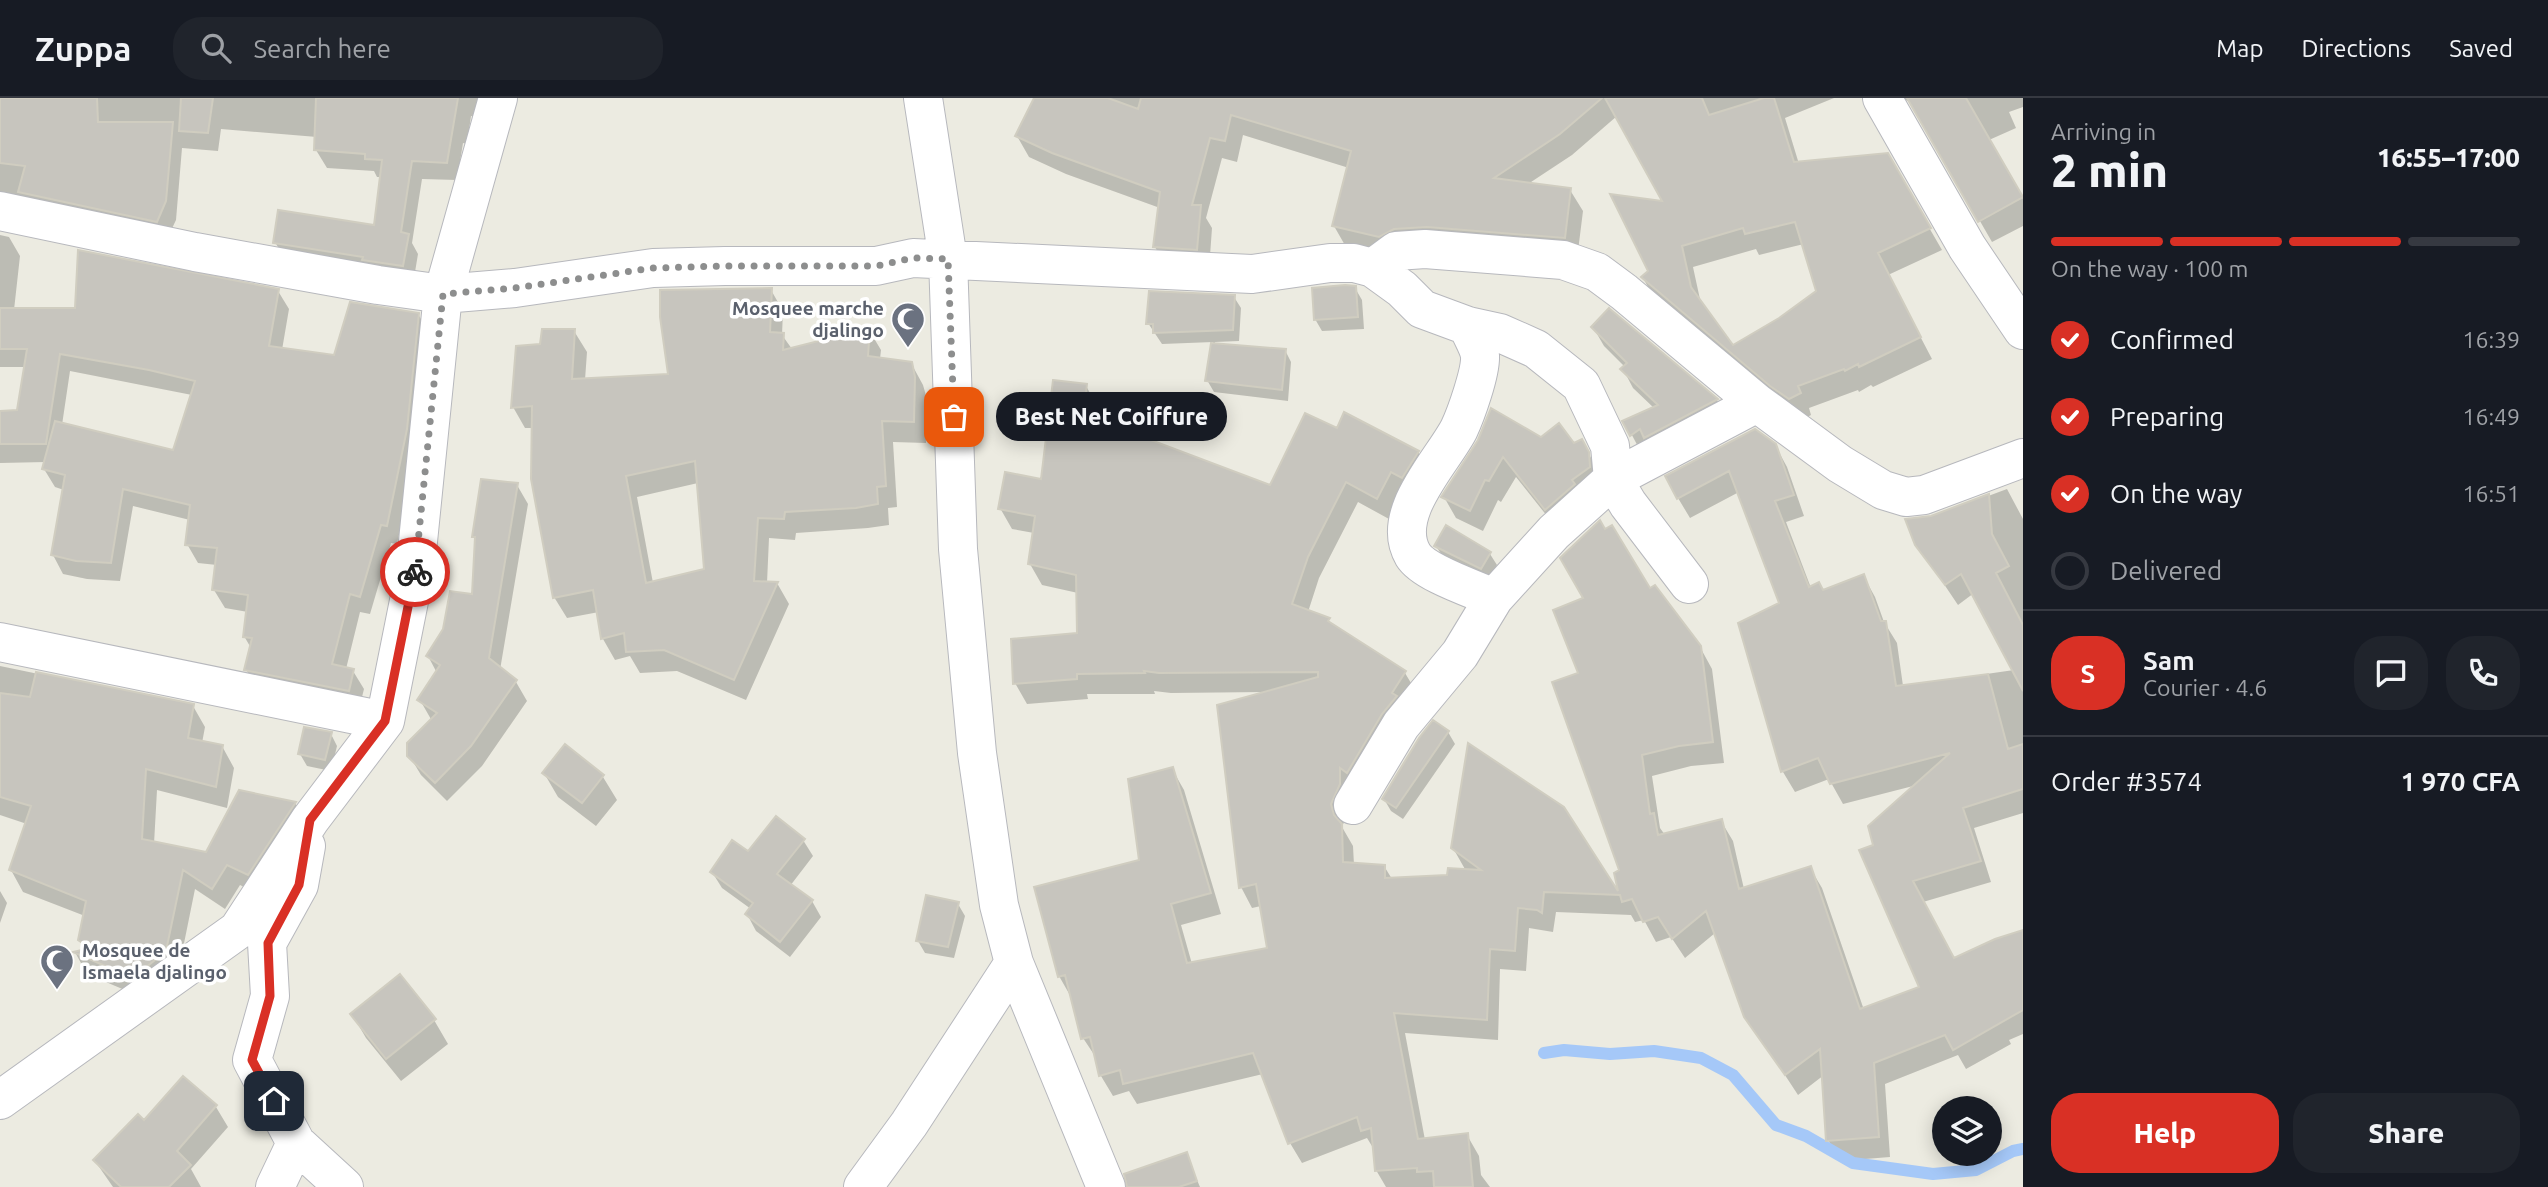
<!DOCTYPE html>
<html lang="en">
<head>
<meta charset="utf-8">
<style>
  :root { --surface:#171b24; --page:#20242c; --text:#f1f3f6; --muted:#9ea1a6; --line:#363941; --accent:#d93025 }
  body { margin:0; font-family:Ubuntu,sans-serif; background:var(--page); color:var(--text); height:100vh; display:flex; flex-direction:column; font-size:26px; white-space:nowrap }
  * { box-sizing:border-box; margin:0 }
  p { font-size:23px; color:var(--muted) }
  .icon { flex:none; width:38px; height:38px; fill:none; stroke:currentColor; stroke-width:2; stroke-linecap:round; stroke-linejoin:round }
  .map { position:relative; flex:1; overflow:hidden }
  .details { display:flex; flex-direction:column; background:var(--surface); width:525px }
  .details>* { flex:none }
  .fabs { position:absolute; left:1932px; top:998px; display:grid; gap:14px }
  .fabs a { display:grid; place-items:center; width:70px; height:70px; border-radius:50%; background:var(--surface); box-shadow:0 4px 18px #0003; font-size:35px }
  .pin { position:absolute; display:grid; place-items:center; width:60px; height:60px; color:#fff; margin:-30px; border-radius:14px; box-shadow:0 4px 10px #0006 }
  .courier { position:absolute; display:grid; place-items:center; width:70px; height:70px; margin:-35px; border:5px solid #d93025; border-radius:50%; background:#fff; color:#222; box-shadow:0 2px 9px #0007 }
  .bubble { position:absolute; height:49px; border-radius:24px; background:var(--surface); box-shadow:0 4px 18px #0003; font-size:23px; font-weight:800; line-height:49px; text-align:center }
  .summary em { font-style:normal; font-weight:800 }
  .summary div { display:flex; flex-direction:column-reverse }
  .summary { display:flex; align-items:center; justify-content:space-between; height:119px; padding:0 28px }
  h1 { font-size:46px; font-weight:800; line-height:52px }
  .bar { display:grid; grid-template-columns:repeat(4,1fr); gap:10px 7px; align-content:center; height:84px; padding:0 28px }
  .bar i { height:9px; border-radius:5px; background:var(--line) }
  .bar .active { background:var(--accent) }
  .bar p { grid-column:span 4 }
  .line { display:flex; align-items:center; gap:18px; padding:0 28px; border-top:2px solid var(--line) }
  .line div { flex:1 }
  .round { display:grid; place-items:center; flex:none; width:74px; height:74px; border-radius:28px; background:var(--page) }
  ol { padding:0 28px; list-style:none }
  li { display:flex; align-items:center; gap:21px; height:77px }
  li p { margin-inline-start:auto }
  li .icon { padding:7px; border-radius:50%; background:var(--accent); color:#fff; stroke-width:4 }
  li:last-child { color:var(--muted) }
  li i { width:38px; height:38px; border:4px solid var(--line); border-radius:50% }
  .primary-button { display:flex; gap:14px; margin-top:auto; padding:14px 28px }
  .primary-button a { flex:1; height:80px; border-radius:28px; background:var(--accent); color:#fff; font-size:28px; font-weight:800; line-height:80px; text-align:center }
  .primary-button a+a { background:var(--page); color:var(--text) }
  header { display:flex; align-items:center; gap:42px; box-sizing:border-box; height:98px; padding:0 35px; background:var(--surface); border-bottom:2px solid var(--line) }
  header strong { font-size:33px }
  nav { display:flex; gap:38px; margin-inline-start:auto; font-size:24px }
  .search { width:490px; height:63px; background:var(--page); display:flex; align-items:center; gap:18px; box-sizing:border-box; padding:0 24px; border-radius:28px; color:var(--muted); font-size:26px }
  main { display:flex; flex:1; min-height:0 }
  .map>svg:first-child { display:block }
  .shadow { fill:#0003; fill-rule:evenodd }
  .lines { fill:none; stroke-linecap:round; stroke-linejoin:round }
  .stream { stroke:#a5c8f8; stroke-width:12 }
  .building { fill:#c7c5be; stroke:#d0cdc0; stroke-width:2; fill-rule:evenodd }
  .minor-casing { stroke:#b7b8bd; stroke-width:40 }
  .minor { stroke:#fff; stroke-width:38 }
  .done { stroke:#8d8e8e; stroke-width:7; stroke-dasharray:0 12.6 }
  .route { stroke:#d93025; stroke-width:9 }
  .labels { text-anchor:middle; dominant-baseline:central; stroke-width:7; stroke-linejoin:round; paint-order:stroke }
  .worship-label { font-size:19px; font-weight:bold; fill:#5b616d; stroke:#fff; text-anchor:end }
</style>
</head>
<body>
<header>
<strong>Zuppa</strong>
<div class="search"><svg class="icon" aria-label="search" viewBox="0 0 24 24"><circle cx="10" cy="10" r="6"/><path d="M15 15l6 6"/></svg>Search here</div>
<nav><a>Map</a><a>Directions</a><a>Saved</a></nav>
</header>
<main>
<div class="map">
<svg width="2023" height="1089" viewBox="0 0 2023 1089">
  <rect width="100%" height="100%" fill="#ecebe1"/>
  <path class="shadow" d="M0,0H480L478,19L471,18L467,46L463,45L457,82L422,81L412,145L418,156L413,186L286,163L275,144L376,129L382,79H377L374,73L327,70L316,52L317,39L221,31L218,53L182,50L176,122L167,141L0,113Z
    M1036,0H1834L1785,20L1799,66L1887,57L1942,152L1888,177L1932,261L1873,289L1871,287L1859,294L1858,292L1809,310L1811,317L1802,322L1655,201L1643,180L1650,173L1665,105L1617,18L1572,57L1528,86L1570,92L1583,113L1577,161L1346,149L1334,128L1349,70L1243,37L1237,64L1222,60L1206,120L1212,130L1209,172L1167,170L1155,149L1160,110L1066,76L1029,59L1017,38ZM1804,146L1818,194L1780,222L1732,249L1701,206L1693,169L1756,151L1759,157Z
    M2023,0V9L2009,14L2016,30L1989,42L2023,101V128L1992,144L1915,10L1908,3L1901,0Z
    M0,137L9,139L20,158L14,212L77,211L278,193L289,211L282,252L336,259L418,216L429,235L417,350L397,446L391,445L370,516L360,514L346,571L353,573L364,591L359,611L256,590L246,571L251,550L244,538L248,514L225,510L214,492L217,467L198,465L187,446L190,422L133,408L120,483L87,481L63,476L53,457L64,392L55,389L44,371L46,364L0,365V314L19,313L26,269H0ZM70,273L192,297L174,354L62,327Z
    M1355,190L1362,202L1364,231L1322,233L1315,221Z
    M771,192L783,213L782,237L792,251L869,232L881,252L880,261L911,265L923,287L927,301L926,345L893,344L897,409L888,410L889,427L868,430L796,435L795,442L769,440L767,485H777L789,506L746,602L677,573L640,575L630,558L615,562L603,541L599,514L567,520L554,499L533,330H525L513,309L541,248L574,233L587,254L585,282L670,278ZM698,385L706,472L653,485L637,399Z
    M1234,199L1241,210L1239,243L1215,244V247L1285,252L1291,264L1288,303L1214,294L1207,282L1213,244L1162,246L1148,225Z
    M1610,213L1717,302L1727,320L1642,356L1625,324L1655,311L1633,290L1623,271L1625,269L1604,248L1593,229Z
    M1086,288L1098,309L1096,326L1134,335L1136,338L1271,389L1337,332L1345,316L1418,354L1430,374L1389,421L1358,404L1319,480L1308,514L1328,522L1332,527L1405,575L1417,595L1351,707L1342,729L1353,748L1354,767L1384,768L1392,781L1448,779L1466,773L1453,750L1563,710L1622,801L1621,773L1580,576L1650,492L1700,549L1712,571L1724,665L1691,668L1652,678L1660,730L1665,737L1721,723L1733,743L1744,791L1810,770L1822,790L1864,912L1922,890L1875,749L1917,687L1843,706L1829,681L1795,694L1783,674L1740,526L1781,505L1739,394L1690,420L1678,400L1775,347L1787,369L1804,418L1786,424L1811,490L1823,494L1864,479L1875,499L1884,524L1897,545L1903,588L2014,572L1974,495L1958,507L1917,446L1932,419L2007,391L2023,421V715L1974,730L1991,784L1923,804L1954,861L2023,833V936L2009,942L2011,946L1966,971L1958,957L1885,986L1890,1059L1840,1063L1828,1042L1824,977L1798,997L1746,918L1715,835L1685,860L1671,839L1656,844L1644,822L1635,824L1631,817L1556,814L1553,834L1529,830L1526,873L1500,871L1498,942L1405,935L1425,1042L1467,1037L1479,1058L1481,1077L1490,1089H1386L1376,1072L1375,1053L1367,1040L1302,1065L1290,1045L1263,976L1137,1006L1129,993L1113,998L1101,978L1097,961L1083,940L1071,899L1059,878L1141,763L1172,671L1184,692L1221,816L1181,827L1192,866L1269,851L1261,808L1252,810L1241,789L1265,594L1171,595L1154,593L1155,596H1087L1088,601L1027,606L1015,585L1079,537L1078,495L1042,487L1030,466L1034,435L1012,431L1000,410L1042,383Z
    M1541,341L1574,347L1582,343L1600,377L1559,433L1516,379L1501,404L1498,402L1483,433L1456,420L1444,399L1479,343Z
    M517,387L528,406L500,572L516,584L527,603L482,668L447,703L421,677L409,657L432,623L420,602L437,575L428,558L473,498L476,442L474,438Z
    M1447,430L1490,456L1497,467L1488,482L1443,459L1436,448Z
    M0,568L193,608L205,629L202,645L222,648L234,670L227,710L157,692L154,746L207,756L295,705L307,726L260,797L240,787L225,811L195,791L178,875L146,901L87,876L76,856L86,853L80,842L85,818L23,794L11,772L27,726L0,717Z
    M1448,634L1455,646L1403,721L1391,713L1384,701Z
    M331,636L337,648L331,673L307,668L300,656Z
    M565,649L603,679L617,702L596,728L558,699L544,675Z
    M803,742L813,758L790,788L812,803L821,819L790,859L756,833L747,816L751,811L722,790L712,774L749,755Z
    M0,793L7,805L0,825Z
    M958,806L965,818L954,860L925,855L918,843Z
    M352,916L434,922L448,946L401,983L366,940Z
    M183,980L216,1009L228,1029L191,1071L201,1089H113L95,1063L144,1024Z
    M1186,1056L1200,1089H1161Z"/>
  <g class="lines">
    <path class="stream" d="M1544,955L1564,952L1610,956L1654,953L1701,960L1733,977L1776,1027L1806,1038L1853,1065L1933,1076L1976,1072L2013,1053L2023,1051"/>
  </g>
  <path class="building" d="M0,0H97L98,24H173L166,103L157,124L18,94L25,68L0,65Z
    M181,0H213L208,35L179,33Z
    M316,0H458L447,65L412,63L401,134L409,136L403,168L362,162L363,159L273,145L278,112L374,127L382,62L365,61V56L314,52Z
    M1034,0H1108L1138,11L1141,0H1602L1560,36L1494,80L1571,90L1565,140L1427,129L1394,131L1379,139L1332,128L1351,53L1231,17L1225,43L1210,40L1192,107H1201L1197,152L1153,149L1160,94L1052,55L1015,38Z
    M1605,0H1702L1709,17L1764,0H1774L1794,64L1888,55L1931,130L1878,155L1921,239L1859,269L1858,266L1845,273L1844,271L1798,288L1801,295L1789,301L1770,288L1641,179L1648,173L1610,96L1662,103ZM1795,124L1816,193L1779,220L1733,247L1691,189L1682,148L1743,130L1745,136Z
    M1907,0H1966L2023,99L1978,124Z
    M78,152L279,191L269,248L334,257L350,204L419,215L407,331L387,428L381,427L360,499L350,496L332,566L354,571L349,593L244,572L252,540L243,539L248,497L212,492L217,450L185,447L190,407L123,391L111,465L76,463L51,457L65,377L42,371L55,323L173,352L195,283L149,272L60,256L46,346H0V313L17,312L27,251H0V210H75Z
    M1345,187L1356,188L1358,219L1314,222L1312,190Z
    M772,190L770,234L784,235L783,252L870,230L868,258L912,264L915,279L914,324L882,323L886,388L877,389L878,406L856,410L785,414L784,421L758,420L754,483L778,484L734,582L664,552L626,554L624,535L601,541L593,492L553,500L531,381L532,308L511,310L516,248L540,246L542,231H575L572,281L668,276L660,219V192ZM695,363L704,471L646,485L626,378Z
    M1149,193L1235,197L1233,232L1153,235V226H1146Z
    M1609,210L1610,211L1718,301L1644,340L1640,331L1630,338L1622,323L1658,307L1620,271L1627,265L1591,229Z
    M1211,245L1286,251L1282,292L1205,283Z
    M1053,282L1087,286L1083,321L1136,333L1135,336L1270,387L1305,315L1337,330L1344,314L1419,353L1402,380L1391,374L1377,401L1346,384L1308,459L1292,506L1330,520L1328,523L1406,573L1392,595L1397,598L1382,616L1347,675L1340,670V686L1331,706L1334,717L1342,726L1343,764L1385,767V780L1447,777L1448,770L1481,772L1451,750L1468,645L1564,709L1618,793L1614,775L1619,772L1552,584L1578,575L1553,512L1583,500L1560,460L1600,422L1605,431L1612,427L1650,490L1655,487L1701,548L1713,644L1679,648L1642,657L1650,716L1654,715L1658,737L1722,721L1739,791L1811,768L1860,911L1919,889L1859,752L1873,747L1868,728L1950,655L1830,686L1818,660L1781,674L1738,525L1779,505L1729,373L1677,401L1665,378L1755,331L1776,346L1794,397L1775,403L1809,489L1819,484L1823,492L1864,476L1881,523H1886L1896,588L1988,576L2008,651L2023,646V691L1963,710L1981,763L1913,783L1954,860L1995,841L2023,832V912L1953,952L1945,937L1874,965L1879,1039L1826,1043L1820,951L1785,977L1744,919L1706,813L1672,841L1658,819L1643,824L1632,801L1622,804L1620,797L1544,794L1542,815L1537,812L1518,810L1515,853L1490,851L1487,922L1394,915L1418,1041L1468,1035L1473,1089H1434L1433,1073L1417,1074V1070L1375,1073L1371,1030L1361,1033L1357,1019L1288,1046L1253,955L1123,986L1120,972L1099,978L1090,939L1081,941L1065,877L1058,879L1034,789L1139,762L1128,681L1173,669L1211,795L1171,806L1187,865L1267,850L1256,786L1239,790L1217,607L1318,579V574L1159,575L1144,573L1145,575L1077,576V581L1013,586L1011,541L1077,535L1076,477L1028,466L1035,418L998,411L1005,374L1041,381Z
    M1491,310L1541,339L1559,325L1574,345L1582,341L1589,354L1590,369L1572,382L1575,386L1545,412L1503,359L1489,383L1485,382L1470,413L1441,399L1478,342Z
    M481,381L518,385L489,560L517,582L471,648L435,685L407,658V645L437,615L417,602L440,567L426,558L443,531L450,493L472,496L475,439H472Z
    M1989,396L1992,436L2009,468L1996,475L2023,527V593L1961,476L1945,487L1915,447L1905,421L1931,418Z
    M1446,427L1491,454L1481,471L1434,448Z
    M36,574L194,606L188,640L223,647L216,689L146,671L142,741L206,754L239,692L296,704L248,777L227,767L212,791L183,772L166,853L133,880L73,854L90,850L78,842L86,803L9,772L31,708L0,699V595L30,599Z
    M1433,622L1449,633L1396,710L1382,701L1419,640Z
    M304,629L332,634L325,662L298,656Z
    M565,646L604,677L582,705L542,675Z
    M776,718L805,741L777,776L813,802L780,844L745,816L753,805L710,774L732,742L748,753Z
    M926,797L959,804L948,849L916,843Z
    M400,876L436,921L386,961L350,916Z
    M183,978L217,1007L177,1053L191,1067L169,1089H121L93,1062L138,1016L144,1022Z
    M1187,1054L1197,1083L1179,1089H1127L1124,1076Z"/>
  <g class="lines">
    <g class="minor-casing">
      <path id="minor" d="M923,0L948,161L958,451L977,655L999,807L1014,865L1106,1089
        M1882,0L1967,149L2023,232
        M0,113L195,154L378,187L443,196L515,190L653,170L725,168H876L913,160L1252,176L1330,165H1354L1373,170L1402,191L1422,211L1468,228L1500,235L1536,251L1581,287L1610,348L1613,381L1628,406L1689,486
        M1373,170L1396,153L1425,151L1563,162L1597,174L1624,194L1757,305L1840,366L1883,392L1906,399L1924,397L2023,360
        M1494,500L1554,434L1613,381L1757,305
        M0,544L385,623
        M1353,707L1401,627L1460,556L1494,500C1474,491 1424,475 1413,457C1389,416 1442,364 1459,331C1466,316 1481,274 1480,258C1479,249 1471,237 1468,228
        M306,748L299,787L267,845L270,898L252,962L296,1045L344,1089
        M0,1002L238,832L310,722L385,623L415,473L443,196L498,0
        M275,1089L296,1045
        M863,1089L909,1026L1014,865"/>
    </g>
    <use href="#minor" class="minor"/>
  </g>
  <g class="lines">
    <path class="done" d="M415,474L443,196L515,190L653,170L724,168H876L913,160L948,161L954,319"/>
    <path class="route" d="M274,1003L252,962L270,898L268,845L299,787L310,722L385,623L415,474"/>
  </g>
  <defs>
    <g id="mosque-pin" transform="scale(1.75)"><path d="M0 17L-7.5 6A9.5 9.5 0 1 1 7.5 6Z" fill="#6b7280" stroke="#fff"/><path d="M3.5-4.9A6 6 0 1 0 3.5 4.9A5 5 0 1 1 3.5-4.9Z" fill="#fff"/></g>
  </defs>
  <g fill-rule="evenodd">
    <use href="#mosque-pin" x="908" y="221"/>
    <use href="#mosque-pin" x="57" y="863"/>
  </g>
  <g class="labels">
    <g class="worship-label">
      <text x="884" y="210">Mosquee marche<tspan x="884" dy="22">djalingo</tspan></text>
      <text x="82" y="852" text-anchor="start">Mosquee de<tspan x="82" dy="22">Ismaela djalingo</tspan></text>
    </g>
  </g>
</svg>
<div class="fabs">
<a><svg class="icon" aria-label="layers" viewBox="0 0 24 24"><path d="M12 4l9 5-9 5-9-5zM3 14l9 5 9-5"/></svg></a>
</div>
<div class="pin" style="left:954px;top:319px;background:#ea580c"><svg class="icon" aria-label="bag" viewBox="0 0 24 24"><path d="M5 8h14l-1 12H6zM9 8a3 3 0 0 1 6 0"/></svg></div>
<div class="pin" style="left:274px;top:1003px;background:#1f2937"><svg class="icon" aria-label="home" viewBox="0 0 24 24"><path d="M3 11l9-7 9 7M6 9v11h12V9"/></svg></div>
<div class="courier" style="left:415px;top:474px"><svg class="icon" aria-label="bike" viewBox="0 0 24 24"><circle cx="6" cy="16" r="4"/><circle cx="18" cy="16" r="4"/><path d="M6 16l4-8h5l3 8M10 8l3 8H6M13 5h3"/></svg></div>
<div class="bubble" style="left:996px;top:294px;width:231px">Best Net Coiffure</div>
</div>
<section class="details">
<div class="summary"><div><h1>2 min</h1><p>Arriving in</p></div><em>16:55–17:00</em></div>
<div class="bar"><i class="active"></i><i class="active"></i><i class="active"></i><i></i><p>On the way · 100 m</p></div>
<ol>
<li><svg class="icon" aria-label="check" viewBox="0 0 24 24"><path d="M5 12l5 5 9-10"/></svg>Confirmed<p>16:39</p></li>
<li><svg class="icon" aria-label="check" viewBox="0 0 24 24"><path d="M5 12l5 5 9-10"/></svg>Preparing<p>16:49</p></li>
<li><svg class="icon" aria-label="check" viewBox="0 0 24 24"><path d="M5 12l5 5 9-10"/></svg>On the way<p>16:51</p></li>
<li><i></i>Delivered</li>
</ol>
<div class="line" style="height:126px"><b class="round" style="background:var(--accent);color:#fff">S</b><div><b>Sam</b><p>Courier · 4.6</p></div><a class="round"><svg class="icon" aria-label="chat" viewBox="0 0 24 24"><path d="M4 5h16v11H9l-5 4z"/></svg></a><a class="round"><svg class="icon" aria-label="phone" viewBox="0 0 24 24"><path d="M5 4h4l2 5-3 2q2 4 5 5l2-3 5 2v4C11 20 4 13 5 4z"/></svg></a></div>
<div class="line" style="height:91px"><div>Order #3574</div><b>1 970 CFA</b></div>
<div class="primary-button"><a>Help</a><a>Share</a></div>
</section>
</main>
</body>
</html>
